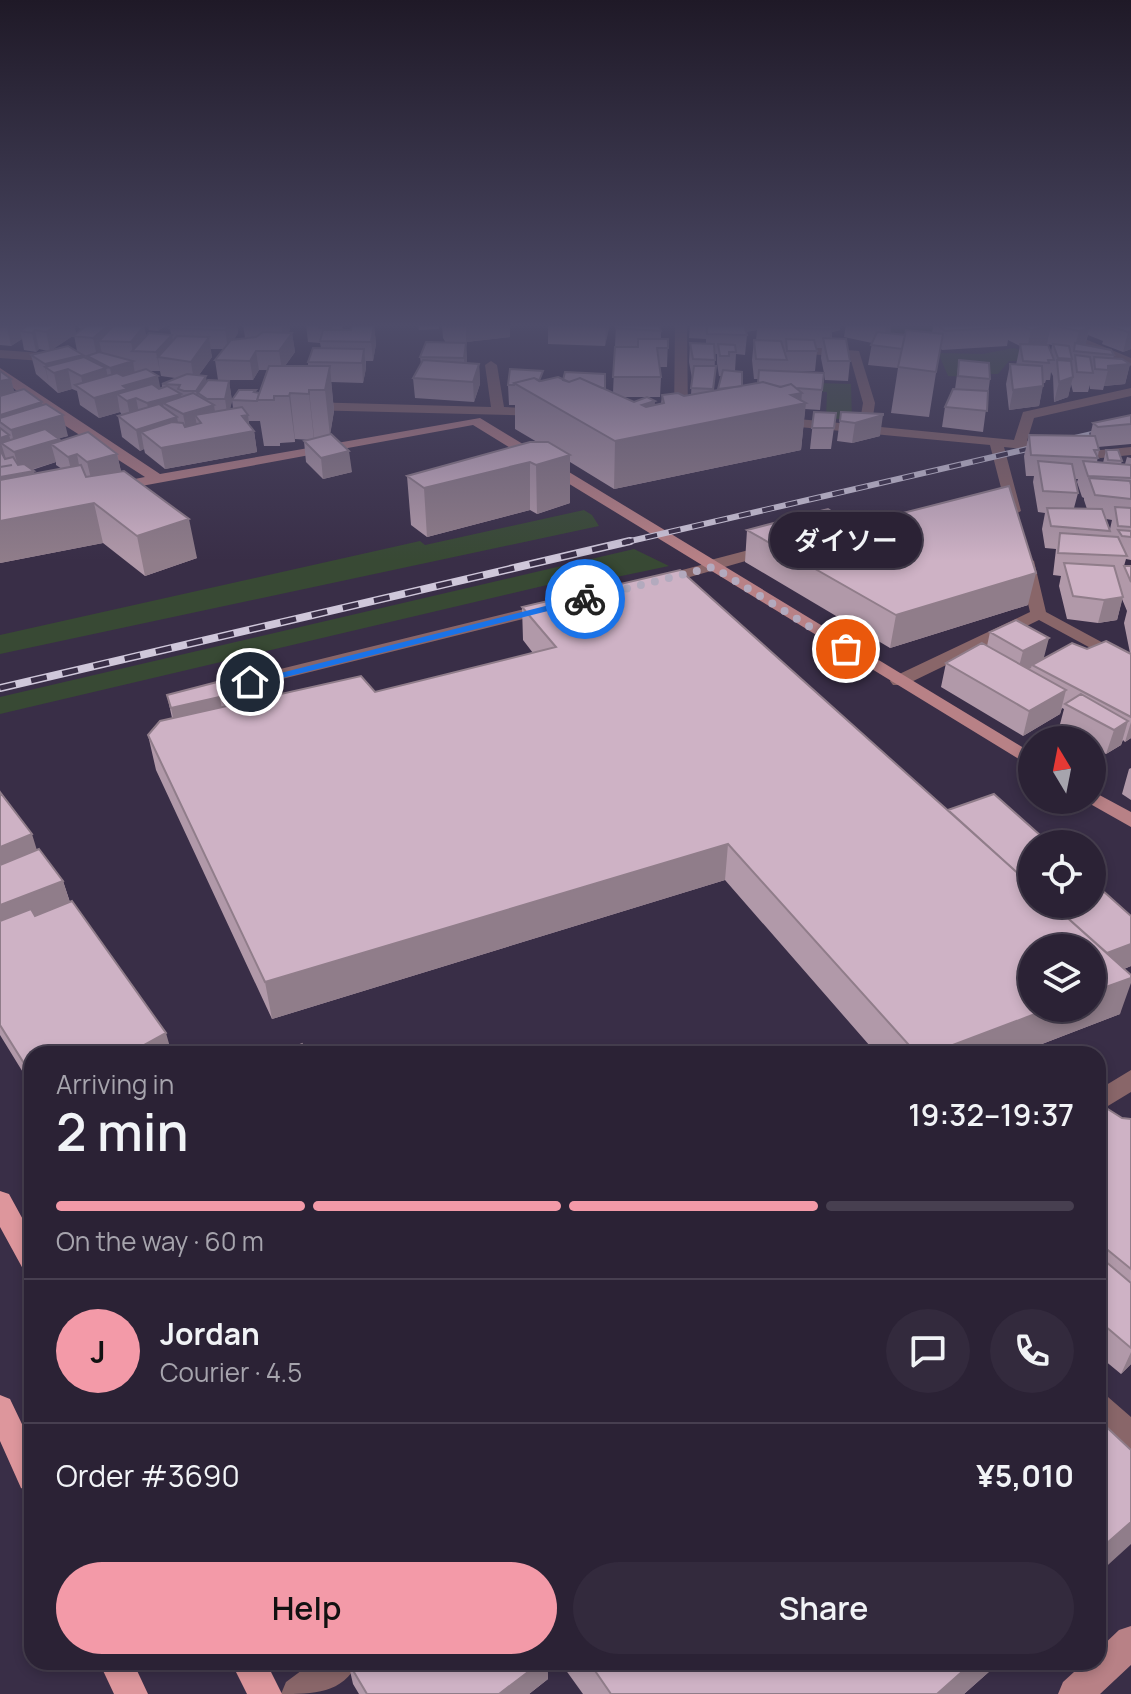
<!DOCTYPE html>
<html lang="en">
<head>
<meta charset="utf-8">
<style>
  :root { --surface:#2b2235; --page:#332a3d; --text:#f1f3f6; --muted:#a6a4ad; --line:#473f50; --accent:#f39aa8 }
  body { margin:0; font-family:Manrope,"Noto Sans JP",sans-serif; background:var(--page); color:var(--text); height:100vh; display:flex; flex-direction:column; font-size:30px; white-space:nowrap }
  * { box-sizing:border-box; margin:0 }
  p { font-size:26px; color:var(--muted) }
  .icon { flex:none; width:44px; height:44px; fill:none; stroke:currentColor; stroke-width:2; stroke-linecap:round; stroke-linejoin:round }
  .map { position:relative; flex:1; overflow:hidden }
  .details { position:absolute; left:24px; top:1046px; width:1082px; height:624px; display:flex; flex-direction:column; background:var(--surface); border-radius:24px; box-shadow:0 4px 12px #0003,0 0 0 2px var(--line) }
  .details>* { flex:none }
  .needle { width:52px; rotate:350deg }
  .controls { position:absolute; left:1018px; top:726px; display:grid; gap:16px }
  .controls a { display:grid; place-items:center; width:88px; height:88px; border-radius:50%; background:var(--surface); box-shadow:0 4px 12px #0003,0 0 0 2px var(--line); font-size:40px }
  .pin { position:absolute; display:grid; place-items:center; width:68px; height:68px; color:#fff; margin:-34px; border:4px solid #fff; border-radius:50%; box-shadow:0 2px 8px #0007 }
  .courier { position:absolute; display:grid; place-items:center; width:80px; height:80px; margin:-40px; border:6px solid #1a73e8; border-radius:50%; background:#fff; color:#222; box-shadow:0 2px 10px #0007 }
  .bubble { position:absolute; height:56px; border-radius:28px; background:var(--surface); box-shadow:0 4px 12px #0003,0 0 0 2px var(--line); font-size:26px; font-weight:600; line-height:56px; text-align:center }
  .overview em { font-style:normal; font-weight:600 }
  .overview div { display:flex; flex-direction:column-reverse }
  .overview { display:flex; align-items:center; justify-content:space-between; height:136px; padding:0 32px }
  h1 { font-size:52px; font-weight:600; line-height:60px }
  .bar { display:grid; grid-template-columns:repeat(4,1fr); gap:12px 8px; align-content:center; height:96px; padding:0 32px }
  .bar i { height:10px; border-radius:6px; background:var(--line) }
  .bar .current { background:var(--accent) }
  .bar p { grid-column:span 4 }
  .line { display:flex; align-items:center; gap:20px; padding:0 32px; border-top:2px solid var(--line) }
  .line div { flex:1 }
  .round { display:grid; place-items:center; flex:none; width:84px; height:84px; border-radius:42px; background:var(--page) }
  .action { display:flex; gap:16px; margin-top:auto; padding:16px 32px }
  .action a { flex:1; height:92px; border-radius:48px; background:var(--accent); color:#111; font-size:32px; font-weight:600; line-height:92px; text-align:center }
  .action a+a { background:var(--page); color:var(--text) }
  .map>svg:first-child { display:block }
  .green { fill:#384934 }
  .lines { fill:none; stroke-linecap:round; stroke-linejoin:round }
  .lane { fill:#896669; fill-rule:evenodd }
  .street { fill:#896669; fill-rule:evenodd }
  .secondary { fill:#b88186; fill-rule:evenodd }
  .primary { fill:#dd969c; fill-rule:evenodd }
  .rail-far1-casing { stroke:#cfc7da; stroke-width:6 }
  .rail-casing { stroke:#cfc7da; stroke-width:8 }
  .rail-far1 { stroke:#392e47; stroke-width:4; stroke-dasharray:12; stroke-linecap:butt }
  .rail { stroke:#392e47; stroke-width:5; stroke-dasharray:16; stroke-linecap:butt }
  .wall { fill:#b199a9; fill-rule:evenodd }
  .shaded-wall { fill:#907d8a }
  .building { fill:#ceb2c5; stroke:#907d8a; stroke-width:2 }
  .route { fill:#1a73e8 }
  .done { stroke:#b3aabe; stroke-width:8; stroke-dasharray:0 14.4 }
</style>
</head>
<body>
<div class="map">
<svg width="1131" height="1694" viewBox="0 0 1131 1694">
  <rect width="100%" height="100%" fill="#392e47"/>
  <path class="green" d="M839,324H938L952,333L924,338L941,353L983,354L1014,348L1051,360L1009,361L998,374C980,374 966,377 948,376L939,355L886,349L896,336Z
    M816,383L851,384L852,420L826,418L827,392L759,387Z
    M584,510L592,515L599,526L0,654V635L420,541L425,545Z
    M634,549L669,566L607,579L598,573L0,714V697Z"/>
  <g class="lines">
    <path class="lane" d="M675,324H687L688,417L681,421L674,417Z
      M811,347L859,351L875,403L871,430L859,427L863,403L850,357L807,354V348Z
      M772,544L777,546V552L662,585L654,580L656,577L701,565L703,562Z
      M549,603L555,605V611L250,687L241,682L244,678Z"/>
    <path class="street" d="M1034,324H1049L1131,358V366Z
      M0,350L56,354L62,358L56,362L0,358Z
      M491,361L497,365L504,407L542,409L548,413L547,416L306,410L300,406L306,402L491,407L485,365Z
      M1131,388V396L1034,418L1027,441L1101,450L1131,447V455L1101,458L1004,447L1021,511L1014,515L1007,511L990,445L778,425L771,421L778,417L1014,440L1023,412Z
      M1026,556L1034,561L1046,612L1131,658V670L1039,620L905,685H893L890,681L893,677L1030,612L1018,561Z
      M1131,1070V1092L1098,1112V1090Z
      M1098,1393L1108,1397L1131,1417V1450L1121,1446L1098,1426Z
      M313,1662H358C343,1694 313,1694 281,1694L286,1682Z"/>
    <path class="secondary" d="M0,368L160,474L480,418L1032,753V767L473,425L114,491L109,490V484L145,477L47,414L0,378Z
      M1092,791L1131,812V827L1085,801L1092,800Z
      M1131,1626V1665L1100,1694H1058L1063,1682L1085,1662H1098V1650L1119,1630Z"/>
    <path class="primary" d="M0,1191L9,1194L32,1236V1272L23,1269L0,1227Z
      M0,1395L10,1399L32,1445V1493L21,1488L0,1441Z
      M99,1662H133L148,1694H114Z
      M231,1662H266L282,1694H247Z"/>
    <g class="rail-far1-casing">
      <path id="rail-far1" d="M622,543L1131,425"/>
    </g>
    <g class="rail-casing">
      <path id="rail" d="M0,688L630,541"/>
    </g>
    <use href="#rail-far1" class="rail-far1"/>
    <use href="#rail" class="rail"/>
  </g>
  <path class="wall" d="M0,324H74L76,334L82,329L79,328V324H146L144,326L146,336L171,335L170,328L237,324L238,333L234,339L245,338L243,324H289L290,330L288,333H292L295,352L285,366H308V362L321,348L320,343L308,342L306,324H342L343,330H351L374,325L376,344L373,361H366V368L363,383L331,382L334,411L330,434L352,472L323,479L306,462L304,441L310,440L295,439V442L280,443V446H264L260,421H249V425L254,431L257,452L165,469L145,453L144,449L140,451L122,437L118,416L122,415L120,412L99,418L80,405L77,391L72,389L58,393L36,374L31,355L48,351L39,349L36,352L24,350L22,339L11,346L0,345ZM74,335L77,351L53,349ZM210,349H224L215,360L218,380H253L259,370H267L259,393H256L232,400L233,408H230L232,401L229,381L206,382L199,375L212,357ZM150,371H160L161,376L175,378L162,384V387L160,388Z
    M148,324H165V326L158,331L149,330Z
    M418,324H510V337L466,342L467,363L479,364L480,384L474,402L415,398L413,378L421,364L420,357L446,343L443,338L442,326H439V329L419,330Z
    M548,324H609L605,346L548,344Z
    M616,324L661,331V339H668L667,367H660L661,377L660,397H647L655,405L661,404L662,395L684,396L691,395L692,378L689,362L690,343L706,344V339L689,338L690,324H840V330L832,332V338L850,361L848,381L825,380L824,374L820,410L805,409L801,450L614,489L570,462V503L537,514L530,510L427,537L411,525L407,476L537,442L515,429V405H509L508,385L563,380L605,374V389L613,393ZM757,330L756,340H754L752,360L754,379H758V383L742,386L735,371L736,354L745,355L747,335L746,332ZM816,348H822L821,358L824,373L786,372L815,371L817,351ZM715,354H717V363L719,376H721L718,390L714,391ZM622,397H647L634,402Z
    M846,324H891L890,333L905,335L932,332L934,324H1131V349L1123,352L1102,344L1103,341L1088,335L1085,345L1114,355L1113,359L1130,364L1125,384L1104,386L1103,390L1090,389V385L1088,392H1073L1071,384L1068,397L1054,402L1053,376L1051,372L1050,380H1046L1045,383H1043L1039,406L1009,410L1006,384L1010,364L1016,365L1020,346L1008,340L1007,346L942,350L940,348L929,417L891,413L898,368L868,365L872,343L844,337ZM1047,344L1052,345L1051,352L1044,345Z
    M959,360L990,379L983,432L942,427L945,407L955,389Z
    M0,371L11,379L14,392L42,402L43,405L68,436L59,438L60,441L117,454L121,472L197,558L145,576L103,543L0,563ZM56,462V465L62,469L34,474L32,470Z
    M814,412L836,413L831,449H810Z
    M841,412L880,436L852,443L837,441Z
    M1131,415V444L1098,447L1099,450L1097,462L1103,463L1106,450L1122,461L1121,464H1125L1127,457L1131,458V560L1126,559L1124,566H1131V738L1125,742L1123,740L1121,745L1106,754L1092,747V740H1080L1059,728L1064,709L1062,708L1060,714L1023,736L941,687L946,663L987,646L990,632L1044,658L1087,649L1130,653L1124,623L1127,611L1122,599L1117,620L1098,623L1067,619L1059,586L1061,576L1053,575L1056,549L1045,548L1042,529L1045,513L1038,512L1033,482L1034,476H1026L1024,456L1029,435L1090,436L1093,423ZM1075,479H1078L1077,482L1082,497L1084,498V500L1087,509L1074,508L1078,493ZM1106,519L1112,520L1110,529Z
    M852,526L1028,605L890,648L745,562L747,530Z
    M522,607L948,810L1131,916V966L1124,969L1120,1014L1016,1054H877L725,880L272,1019L156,770L148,735L172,718L167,695L266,698L375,692L533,653L523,640Z
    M1131,768V800L1122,794L1129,769Z
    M0,792L36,850L63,881L70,902L32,1054V1087L0,1035Z
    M1098,1111L1122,1118L1131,1119V1364L1121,1374L1098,1355Z
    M348,1662H547L548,1679L529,1694H359L353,1684Z
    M560,1662H1000L964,1694H583Z"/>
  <path class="shaded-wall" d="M12,324H27L29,333L20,331L22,339L11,346L7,327Z
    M59,324H74L76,334L50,351L46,332Z
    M128,324H146V325L131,336Z
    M157,324H165V326L158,331Z
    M230,324H237L238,333L228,350L225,330Z
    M281,324H289L290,330L284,342Z
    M463,324H510V337L466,342V326Z
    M606,324H609V329L605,346Z
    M742,324H766L758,327L757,330L741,332Z
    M817,324H840V330L832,332L831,340L828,348L831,329Z
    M888,324H891L890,337L883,345L886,326Z
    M109,325L112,341H99L102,353L97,357L93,338Z
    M374,325L376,344L373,361L371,342Z
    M1051,325L1047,344L1027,349L1031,330Z
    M144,326L148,345L133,351L131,342Z
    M1089,328L1085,347L1074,350L1079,331Z
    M35,330L39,349L36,352L32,333Z
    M1131,331V349L1123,352L1128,332Z
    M292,333L295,352L282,370L279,351Z
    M172,335L176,354L158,357L160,372L156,352Z
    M209,337L212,357L194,382L191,362Z
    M466,343L467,362L465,377L464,358Z
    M364,349L366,368L363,383L362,363Z
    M256,351L259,370L253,380L250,361Z
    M83,355L87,374L106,368L110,388L84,391L81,376L68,369L72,389L58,393L54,373L45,367L49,384L45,364Z
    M133,361L136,381L114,388L110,368Z
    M479,364L480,384L474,402L473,382Z
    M1130,364L1125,384L1104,386L1108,370V366Z
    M330,366L334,411L330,436L325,390Z
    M158,376L162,396L136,398L140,418L131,421L127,401L117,394L120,412L99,418L94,398L123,386Z
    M206,376L209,396L198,393L200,409L214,405L217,426L201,423L195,415L198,431L187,435L183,414L163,403L166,419L151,424L147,403L181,394L185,414L199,410L196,391Z
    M1073,377L1068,397L1054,402L1059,382Z
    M11,379L16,399L0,402V381Z
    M229,381L232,401L228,420L225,399Z
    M1043,386L1039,406L1009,410L1013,390Z
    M309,390L314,436V440L309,394Z
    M290,393L295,439V442L289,396Z
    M802,393L801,404L806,403L801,450L614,489L615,441L642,405L655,401L654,434Z
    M42,402L46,420L63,415L68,436L16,451L11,430L0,422V415Z
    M248,415L250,432L254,431L257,452L165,469L161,448Z
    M883,415L880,436L852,443L855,423Z
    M177,417L181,438L141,432L144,449L140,451L136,430Z
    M9,435L14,451L1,443L6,459L0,461V438Z
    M59,439L63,453L51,444L56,462L20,473L14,452Z
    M349,451L352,472L323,479L321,458Z
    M77,454L81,476L73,479L68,457Z
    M117,454L122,475L92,483L87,462Z
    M570,455V503L537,514L536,465Z
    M530,462V510L427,537L424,488Z
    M0,467L34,471L39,492L0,500Z
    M94,503L103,543L0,563V521Z
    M189,519L197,558L145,576L137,536Z
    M1036,573L1028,605L890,648L896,615Z
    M1123,597L1117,620L1098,623L1104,600Z
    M1049,638L1043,661L1032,665L1031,668L1017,674L1023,651Z
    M1066,690L1060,714L1023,736L1029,711Z
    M220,697L224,722L176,732L171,708Z
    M1128,721L1121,745L1106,754L1114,730Z
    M1131,722V738L1125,742Z
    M32,834L43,870L0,888V847Z
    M728,844L725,880L272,1019L265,982Z
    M63,881L71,906L0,934V905Z
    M1131,944V966L1093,981L1101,955Z
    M1131,978V983L1120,1014L1016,1054H929L1051,1008H1092V992Z
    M166,1033L172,1054H128Z
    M1131,1352V1364L1121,1374Z
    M1131,1522V1544L1098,1574V1551Z
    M541,1662H547L548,1679L529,1694H499Z
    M973,1662H1000L964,1694H937Z"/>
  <path class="building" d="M0,324H12L7,327H0Z
    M30,324H59L46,332L35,330L32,333L20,331Z
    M89,324L109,325L93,338L73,336Z
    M174,324H230L225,330L170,328Z
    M316,324H341H332L331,328H319V324Z
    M445,324H463L466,326L447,327Z
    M548,324H606V327L548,325Z
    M616,324H659L661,331L616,328Z
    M707,324H744L747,335L707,334Z
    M760,324H833L831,329L758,327Z
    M937,324H1006L1011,327L945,331Z
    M1017,324H1078L1089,328L1079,331L1051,325L1031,330Z
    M1111,324H1131V331L1128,332L1106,325Z
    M114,325L144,326L131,342L99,341Z
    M352,325H374L371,342L320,341L323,330H351Z
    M906,330L943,334L936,372L898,367Z
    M263,332L292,333L279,351H256L250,361L215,360L231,340L256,337Z
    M877,332L905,335L902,349L871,345Z
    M149,333L172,335L156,352L132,351Z
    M177,336L209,337L191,362L158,357Z
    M823,338L846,339L850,361H828Z
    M638,339H668V348H657L661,377H613L615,347H638Z
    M786,339L814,340L817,351H787Z
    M754,340L781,341L787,360L756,359Z
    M426,342L466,343L464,358L420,357Z
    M690,343L714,344L715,360L693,359Z
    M1075,343L1111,350L1114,355L1074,351Z
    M718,344L735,345L736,352H729V356H720Z
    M1020,344L1048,345L1054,360H1048L1049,363L1023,361Z
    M1053,344L1069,346L1072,359L1058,358Z
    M68,346L83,355L45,364L31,355Z
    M313,348L364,349L362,363L308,362Z
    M99,352L133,361L110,368L87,356Z
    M1075,355L1090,357L1093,373L1077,372Z
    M84,357L106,368L81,376L68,369L54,373L45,367Z
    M1094,357L1122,359L1130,364L1108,366V370L1095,369Z
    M423,360L479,364L473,382L413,378Z
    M959,360L989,363L990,379L958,376Z
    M1057,360L1071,361L1073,377L1059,382Z
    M1010,364L1042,366L1043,386L1013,390Z
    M269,366H330L325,390H309V394L290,393L289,396H274V400H257Z
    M694,366H716L713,389L691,388Z
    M146,369L158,376L123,386L127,389L94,398L75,385L117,373L123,376Z
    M510,369L543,371L539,381L534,378L514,383V385H508Z
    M723,370L742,372V386L718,389Z
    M759,370L824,373L822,390L796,388L791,384L780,387L763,382L758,383Z
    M0,371L11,379L0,381Z
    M565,372L605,374V388H602L580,378L569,382L563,380Z
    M187,374L206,376L196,391H184L178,389L180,385L162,384Z
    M558,377L569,382L580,378L634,402L647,397L655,401L642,405L646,407L664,403L662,395L678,393L684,396L763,382L781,387L791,384L802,393L791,395L806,403L615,441L514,383L534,378L541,381Z
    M208,380L229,381L225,399H207L198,393Z
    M152,384L159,389L167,386L181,394L147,403L136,398L127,401L117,394Z
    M24,389L42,402L0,415V396Z
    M953,389L988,391L987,411L945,407Z
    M239,390H256L254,392L259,393L257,401L232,400Z
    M193,393L214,405L183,414L163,403Z
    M46,404L63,415L11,430L0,422V418Z
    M159,404L177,417L136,430L118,416Z
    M242,407L248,415L242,416L254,431L161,448L141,432L172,422L183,423L185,427L201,423L195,415Z
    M814,412L836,413L834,428H812Z
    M841,412L883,414V415L855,423L840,421Z
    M1131,415V424L1098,427L1093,423Z
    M0,428L9,435L0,438Z
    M45,429L59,439L14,452L1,443Z
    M88,432L117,454L87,462L77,454L68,457L51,444Z
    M331,434L349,451L321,458L304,441Z
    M1029,435L1095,436L1099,450H1094L1098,458L1031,455Z
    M530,442H548L570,455L536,465L530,462L424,488L407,476Z
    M0,450L5,459L13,457L18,465L24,464L34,471L0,477V467L12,465L0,467Z
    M1106,450H1118L1122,461L1108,460Z
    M1038,461L1072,464L1078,493L1043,491Z
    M1083,461L1131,465V478L1088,476Z
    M81,465L86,477L124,471L189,519L137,536L94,503L0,521V480Z
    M1089,478L1130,481L1131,485V499L1095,495Z
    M1009,486L1036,573L896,615L747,530L828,509L852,526Z
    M1115,507L1131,508V527L1118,526Z
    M1047,508L1102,509L1110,531L1051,526Z
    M1118,530L1131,531V537L1122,536Z
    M1060,533L1118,537L1127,556L1058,553Z
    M1064,563L1114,566L1123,597L1104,600L1073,596Z
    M1124,566H1131V582Z
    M680,570L1032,886V904H1052L1131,975V978L1092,992V948H1032V1008H1051L929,1054H917L728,844L265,982L148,735L160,721L361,676L375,692L556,647L522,607Z
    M1016,620L1049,638L1023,651L990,632Z
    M1106,641L1131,654V717L1032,665L1072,643L1087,649Z
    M982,643L1066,690L1029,711L946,663Z
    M252,673L266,696L264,698L226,706L220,697L171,708L167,695Z
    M1081,694L1128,721L1114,730L1065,704Z
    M0,792L32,834L0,847Z
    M994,794L1050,844H1032V886L948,810Z
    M39,849L63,881L0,905V865Z
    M1092,881L1131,916V944L1107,953L1052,904H1092Z
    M72,901L166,1033L128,1054H32V1076L0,1025V921L31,909L35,916Z
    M302,1044L309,1054H280Z
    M1103,1106L1122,1118L1131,1119V1269L1098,1242V1111Z
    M1098,1255L1131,1283V1348L1098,1320Z
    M1098,1419L1131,1450V1522L1098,1551Z
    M348,1662H541L499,1694H367Z
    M589,1662H973L937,1694H611Z"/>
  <linearGradient id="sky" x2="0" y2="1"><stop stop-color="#1f1927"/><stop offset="0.58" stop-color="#4e4c69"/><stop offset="1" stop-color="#4e4c69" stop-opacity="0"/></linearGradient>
  <rect width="1131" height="561" fill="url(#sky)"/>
  <path class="route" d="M585,596L590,599L588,601L250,686L245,682Z"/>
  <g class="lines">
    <path class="done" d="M585,599L713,567L846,649"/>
  </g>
</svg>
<div class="controls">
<a><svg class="needle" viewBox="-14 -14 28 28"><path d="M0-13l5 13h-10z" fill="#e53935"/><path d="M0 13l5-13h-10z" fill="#a6a4ad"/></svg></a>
<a><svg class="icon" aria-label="locate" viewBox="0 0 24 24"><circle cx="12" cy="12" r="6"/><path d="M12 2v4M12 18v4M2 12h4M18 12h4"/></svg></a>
<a><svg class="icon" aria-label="layers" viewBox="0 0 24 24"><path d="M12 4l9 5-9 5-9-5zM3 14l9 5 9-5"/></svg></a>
</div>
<div class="pin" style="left:846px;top:649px;background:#ea580c"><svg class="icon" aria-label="bag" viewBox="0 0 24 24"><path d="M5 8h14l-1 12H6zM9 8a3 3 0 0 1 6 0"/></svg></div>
<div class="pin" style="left:250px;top:682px;background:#1f2937"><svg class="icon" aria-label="home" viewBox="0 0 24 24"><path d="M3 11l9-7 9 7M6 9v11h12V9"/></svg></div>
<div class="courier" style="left:585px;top:599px"><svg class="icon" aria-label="bike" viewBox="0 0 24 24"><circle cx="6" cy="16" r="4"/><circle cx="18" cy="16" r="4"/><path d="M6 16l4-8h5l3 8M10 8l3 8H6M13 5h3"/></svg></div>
<div class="bubble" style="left:770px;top:512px;width:152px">ダイソー</div>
<section class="details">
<div class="overview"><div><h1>2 min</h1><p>Arriving in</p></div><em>19:32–19:37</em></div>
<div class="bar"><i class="current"></i><i class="current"></i><i class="current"></i><i></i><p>On the way · 60 m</p></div>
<div class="line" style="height:144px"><b class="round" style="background:var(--accent);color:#111">J</b><div><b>Jordan</b><p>Courier · 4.5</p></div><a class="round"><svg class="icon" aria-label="chat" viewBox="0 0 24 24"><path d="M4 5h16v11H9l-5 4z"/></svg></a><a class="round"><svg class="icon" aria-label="phone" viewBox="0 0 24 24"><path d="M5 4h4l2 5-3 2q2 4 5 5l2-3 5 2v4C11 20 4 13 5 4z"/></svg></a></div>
<div class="line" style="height:104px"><div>Order #3690</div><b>¥5,010</b></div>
<div class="action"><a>Help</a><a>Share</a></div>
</section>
</div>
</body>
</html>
